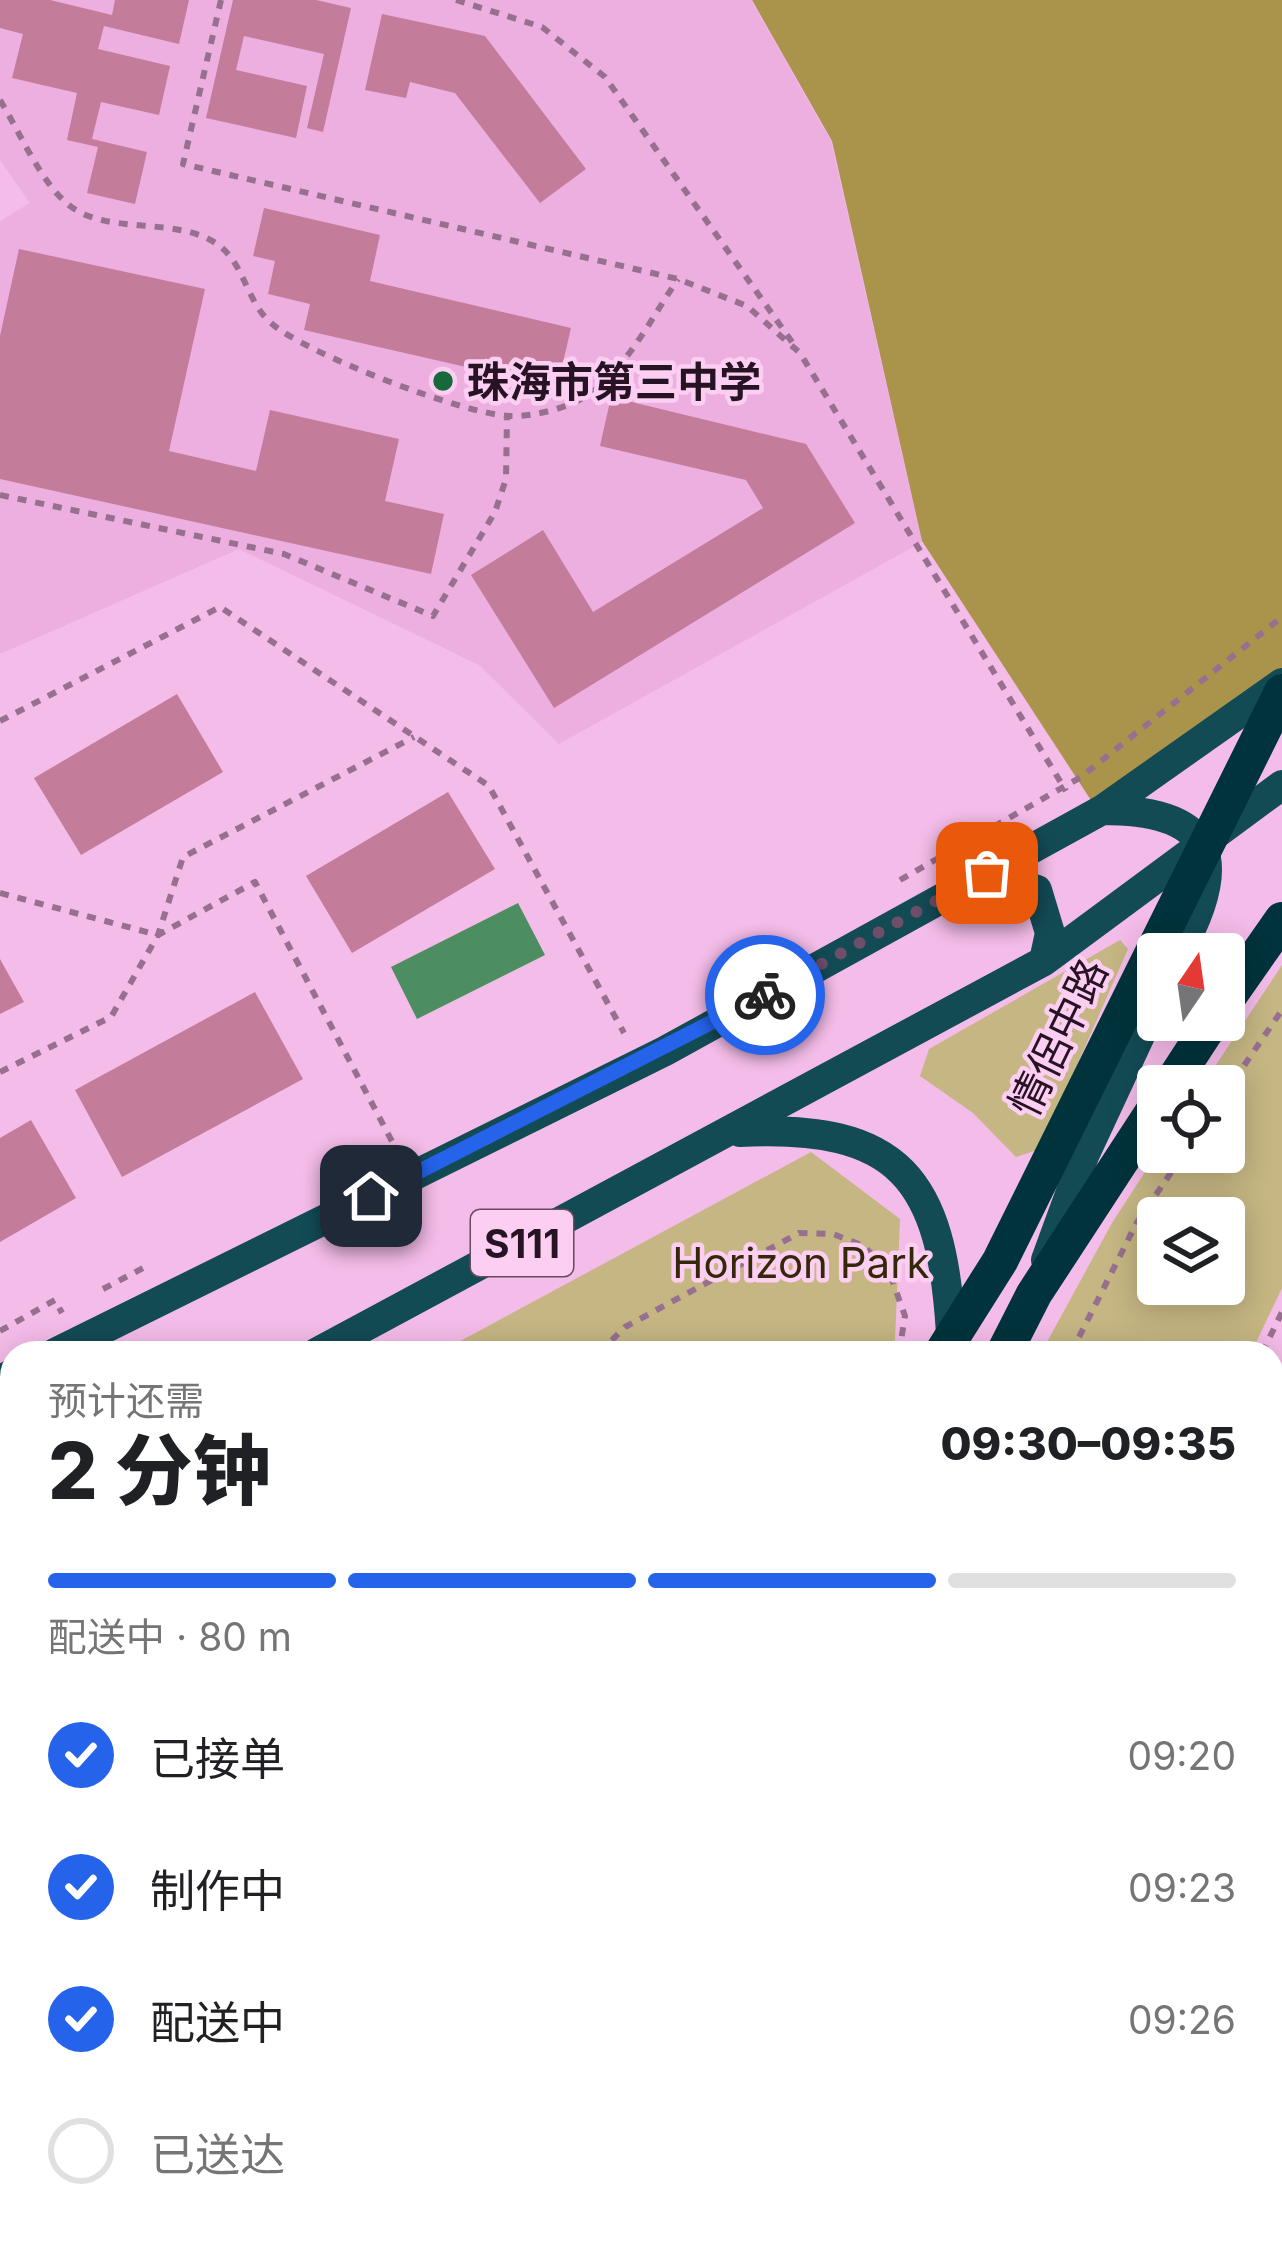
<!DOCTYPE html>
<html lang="zh">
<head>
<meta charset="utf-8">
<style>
  :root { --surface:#fff; --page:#f2f2f2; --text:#202124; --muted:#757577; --line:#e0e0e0; --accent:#2563eb }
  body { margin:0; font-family:Inter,"Noto Sans SC",sans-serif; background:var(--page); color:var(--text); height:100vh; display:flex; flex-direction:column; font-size:45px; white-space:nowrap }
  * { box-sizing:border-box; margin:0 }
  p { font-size:39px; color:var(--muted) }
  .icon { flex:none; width:66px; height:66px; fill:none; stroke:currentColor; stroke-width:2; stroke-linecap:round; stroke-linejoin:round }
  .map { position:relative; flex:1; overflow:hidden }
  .drawer { position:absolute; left:0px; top:1341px; width:1284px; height:903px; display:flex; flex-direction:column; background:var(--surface); border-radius:36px 36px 0 0; box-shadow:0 6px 30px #0003 }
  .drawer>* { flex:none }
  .needle { width:78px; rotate:13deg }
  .buttons { position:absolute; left:1137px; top:933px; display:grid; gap:24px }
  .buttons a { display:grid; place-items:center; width:108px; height:108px; border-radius:12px; background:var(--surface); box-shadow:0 6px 30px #0003; font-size:60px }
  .pin { position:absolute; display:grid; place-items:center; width:102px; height:102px; color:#fff; margin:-51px; border-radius:24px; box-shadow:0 6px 18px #0006 }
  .courier { position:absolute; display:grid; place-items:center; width:120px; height:120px; margin:-60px; border:9px solid #2563eb; border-radius:50%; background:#fff; color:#222; box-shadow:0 3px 15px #0007 }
  .head em { font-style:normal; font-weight:800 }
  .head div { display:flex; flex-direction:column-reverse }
  .head { display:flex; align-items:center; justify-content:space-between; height:204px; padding:0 48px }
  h1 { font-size:78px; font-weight:800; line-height:90px }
  .bar { display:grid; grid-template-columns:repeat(4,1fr); gap:18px 12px; align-content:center; height:144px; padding:0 48px }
  .bar i { height:15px; border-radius:9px; background:var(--line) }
  .bar .current { background:var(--accent) }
  .bar p { grid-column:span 4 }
  ol { padding:0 48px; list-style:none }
  li { display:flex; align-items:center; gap:36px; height:132px }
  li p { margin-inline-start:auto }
  li .icon { padding:12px; border-radius:50%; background:var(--accent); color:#fff; stroke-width:4 }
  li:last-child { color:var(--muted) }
  li i { width:66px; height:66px; border:6px solid var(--line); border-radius:50% }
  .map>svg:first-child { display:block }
  .built { fill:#ecafe0 }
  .green { fill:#c5b683; fill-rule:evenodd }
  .forest { fill:#aa944c }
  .water { fill:#4c8d61 }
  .building { fill:#c37c9a }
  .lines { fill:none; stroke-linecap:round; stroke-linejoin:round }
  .path { stroke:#977090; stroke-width:6; stroke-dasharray:9 9; stroke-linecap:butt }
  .primary { stroke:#134b55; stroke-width:30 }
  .highway { stroke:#01333c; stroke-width:36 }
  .done { stroke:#6e4e68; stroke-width:12; stroke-dasharray:0 21.6 }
  .route { stroke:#2563eb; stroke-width:15 }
  .poi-dot { fill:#16693a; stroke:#fbcef2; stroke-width:4.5 }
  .labels { text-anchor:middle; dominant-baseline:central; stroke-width:9; stroke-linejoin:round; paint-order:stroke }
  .shield { fill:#fbcef2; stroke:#664b61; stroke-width:3 }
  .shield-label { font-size:39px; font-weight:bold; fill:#261323 }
  .poi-label { font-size:42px; font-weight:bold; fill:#261323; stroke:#fbcef2; text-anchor:start }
  .street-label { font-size:42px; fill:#261323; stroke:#fbcef2 }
  .park-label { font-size:42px; fill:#332908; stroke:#fbcef2 }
</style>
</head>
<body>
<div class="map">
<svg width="1282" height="2242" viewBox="0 0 1282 2242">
  <rect width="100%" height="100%" fill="#f4bce9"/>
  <path class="built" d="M0,0H751L831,141L922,542L559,744L479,665L239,549L0,654V221L30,203L0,160Z"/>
  <path class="green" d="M1120,940L1128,949L1040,1149L1016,1157L973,1113L920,1076L929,1049Z
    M1282,965V1288L1251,1353H1041L1112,1223L1158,1152H1224V1086H1202ZM1224,1218V1284H1158V1218Z
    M811,1152L900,1219L895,1340L889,1353H438Z
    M12,1630V2232H457L452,2242H0V1637Z
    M685,2232H832L827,2242H703Z"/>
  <path class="forest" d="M752,0H1282V682L1098,811L922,541L832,141Z"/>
  <path class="water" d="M518,903L545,955L417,1019L391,967Z
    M1282,1385V2242H892L897,2232H1272V1407Z"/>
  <path class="building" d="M0,0H50L112,15L115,0H189L179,44L104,26L98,49L170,66L159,115L101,102L92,139L147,152L135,204L87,193L98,147L67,140L77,93L12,78L23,34L0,28Z
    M233,0H316L351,8L323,132L307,128L324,54L244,36L236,70L307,86L296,138L206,118Z
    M382,14L485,36L586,169L540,203L455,93L410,82L406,98L365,90Z
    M264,208L380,235L370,281L571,328L561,371L536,365L532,382L304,330L310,304L268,294L275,261L253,256Z
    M19,249L205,289L169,451L256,471L270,410L399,439L385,501L444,514L431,574L0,479V336Z
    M611,397L806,444L855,523L554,708L471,575L543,530L593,612L763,508L746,480L600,446Z
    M177,694L223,772L81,855L34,778Z
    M448,792L495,869L352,953L306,876Z
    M0,959L24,1002L0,1014Z
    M255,992L303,1079L122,1177L75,1090Z
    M31,1120L76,1198L0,1242V1138Z"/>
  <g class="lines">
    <path class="path" d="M221,0L183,164L678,279L747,306L800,353L1066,791
      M456,0L542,27L605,77L792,342
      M0,100C19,131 38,176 64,201C104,239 179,213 221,247C245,267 247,302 271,323C304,353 463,414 509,416C533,417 568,408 588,395C627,368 652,317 678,279
      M0,495L284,554L433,616L495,512L506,479L507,416
      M0,721L220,607L489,786L624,1033
      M900,880L1081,777L1282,617
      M0,893L158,935L255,882L395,1147
      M0,1072L111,1017L158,935L183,857L414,737
      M1224,1095L1282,1010
      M103,1289L145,1267
      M0,1331L55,1300L62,1313
      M599,1353L625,1327L799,1233L833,1234L864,1246L890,1274L905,1316L899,1353
      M1071,1353L1136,1224L1185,1152
      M1262,1353L1282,1312
      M653,2232L672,2242
      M466,2242L474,2232
      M720,2242L725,2232
      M854,2242L859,2232"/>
    <path class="primary" d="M1102,810C1217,810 1230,862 1178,954
      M987,873L1037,890L1050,933L1044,961
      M740,1132C900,1124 942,1179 951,1334
      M1046,1260L1084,1156L1158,997
      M55,1353L665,1051L1102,810L1282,683
      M316,1353L1044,961L1282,785
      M0,1380L12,1374
      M0,1522L12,1515"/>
    <path class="highway" d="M1224,1003L1282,920
      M1170,1086L1213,1020
      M942,1353L1000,1261L1282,692
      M1004,1353L1034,1294L1158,1104
      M528,2242L533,2232
      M597,2242L602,2232"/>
  </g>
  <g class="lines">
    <path class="done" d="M765,995L987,873"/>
    <path class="route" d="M371,1196L765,995"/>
  </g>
  <circle class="poi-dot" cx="443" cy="381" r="12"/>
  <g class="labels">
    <rect class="shield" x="471" y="1210" width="102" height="66" rx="9"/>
    <g class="shield-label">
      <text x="522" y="1243">S111</text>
    </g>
    <g class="poi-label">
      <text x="467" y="381">珠海市第三中学</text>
    </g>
    <g class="street-label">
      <text transform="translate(1058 1037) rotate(-64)">情侶中路</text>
    </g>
    <g class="park-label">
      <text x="801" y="1262">Horizon Park</text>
    </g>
  </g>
</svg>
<div class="buttons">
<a><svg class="needle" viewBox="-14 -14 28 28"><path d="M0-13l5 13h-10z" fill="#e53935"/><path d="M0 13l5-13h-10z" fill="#757577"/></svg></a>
<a><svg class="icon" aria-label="locate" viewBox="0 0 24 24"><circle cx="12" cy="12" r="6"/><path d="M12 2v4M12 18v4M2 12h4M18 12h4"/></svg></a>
<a><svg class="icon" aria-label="layers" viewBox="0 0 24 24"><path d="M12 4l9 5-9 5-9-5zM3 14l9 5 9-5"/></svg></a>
</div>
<div class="pin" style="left:987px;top:873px;background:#ea580c"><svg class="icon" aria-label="bag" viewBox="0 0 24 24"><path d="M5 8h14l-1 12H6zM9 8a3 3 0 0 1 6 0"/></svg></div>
<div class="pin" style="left:371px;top:1196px;background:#1f2937"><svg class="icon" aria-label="home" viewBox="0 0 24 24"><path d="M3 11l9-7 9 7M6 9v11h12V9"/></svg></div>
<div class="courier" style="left:765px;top:995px"><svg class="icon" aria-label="bike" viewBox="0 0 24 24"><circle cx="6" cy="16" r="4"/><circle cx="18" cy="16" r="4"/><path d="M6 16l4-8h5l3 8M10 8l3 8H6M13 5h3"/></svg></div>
<section class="drawer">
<div class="head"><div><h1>2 分钟</h1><p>预计还需</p></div><em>09:30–09:35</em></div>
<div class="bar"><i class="current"></i><i class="current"></i><i class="current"></i><i></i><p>配送中 · 80 m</p></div>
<ol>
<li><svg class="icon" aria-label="check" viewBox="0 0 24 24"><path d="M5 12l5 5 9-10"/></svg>已接单<p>09:20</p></li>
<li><svg class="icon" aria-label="check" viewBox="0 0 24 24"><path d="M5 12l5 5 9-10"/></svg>制作中<p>09:23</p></li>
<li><svg class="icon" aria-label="check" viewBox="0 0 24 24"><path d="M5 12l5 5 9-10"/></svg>配送中<p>09:26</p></li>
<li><i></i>已送达</li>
</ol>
</section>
</div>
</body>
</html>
